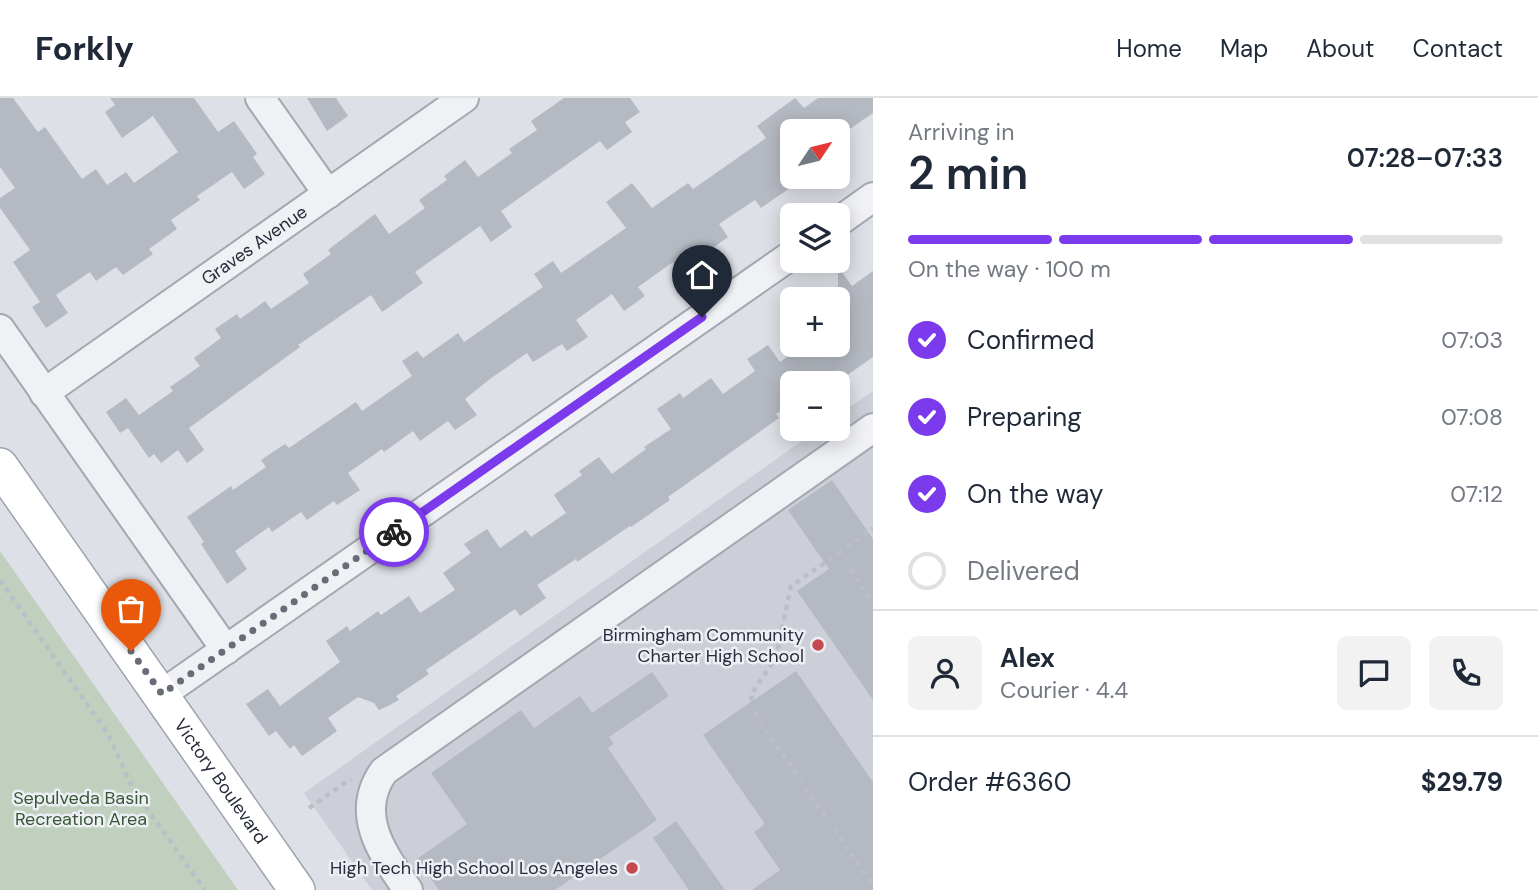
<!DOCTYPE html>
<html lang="en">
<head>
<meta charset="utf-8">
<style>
  :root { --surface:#fff; --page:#f2f2f3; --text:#1f2937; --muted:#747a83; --line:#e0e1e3; --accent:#7c3aed }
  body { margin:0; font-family:"DM Sans",sans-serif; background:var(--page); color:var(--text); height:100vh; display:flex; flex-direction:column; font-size:26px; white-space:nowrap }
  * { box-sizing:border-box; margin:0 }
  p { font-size:23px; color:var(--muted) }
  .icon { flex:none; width:38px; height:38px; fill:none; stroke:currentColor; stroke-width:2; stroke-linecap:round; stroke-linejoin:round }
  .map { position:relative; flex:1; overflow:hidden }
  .details { display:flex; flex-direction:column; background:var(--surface); width:665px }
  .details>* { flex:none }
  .needle { width:46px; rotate:55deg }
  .tools { position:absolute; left:780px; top:21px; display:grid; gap:14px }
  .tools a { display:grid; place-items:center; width:70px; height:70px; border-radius:10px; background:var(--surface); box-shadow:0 4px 18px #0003; font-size:35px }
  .pin { position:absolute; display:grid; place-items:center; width:60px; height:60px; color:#fff; margin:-72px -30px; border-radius:50% 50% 50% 0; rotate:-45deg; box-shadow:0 0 7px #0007 }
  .pin .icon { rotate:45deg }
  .courier { position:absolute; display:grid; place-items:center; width:70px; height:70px; margin:-35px; border:5px solid #7c3aed; border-radius:50%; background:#fff; color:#222; box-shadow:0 2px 9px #0007 }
  .headline em { font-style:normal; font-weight:600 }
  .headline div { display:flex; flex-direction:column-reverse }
  .headline { display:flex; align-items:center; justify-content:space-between; height:119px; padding:0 35px }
  h1 { font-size:46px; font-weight:600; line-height:52px }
  .bar { display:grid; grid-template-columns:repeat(4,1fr); gap:10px 7px; align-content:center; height:84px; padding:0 35px }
  .bar i { height:9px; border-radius:5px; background:var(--line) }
  .bar .on { background:var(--accent) }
  .bar p { grid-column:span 4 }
  .line { display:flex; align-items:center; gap:18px; padding:0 35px; border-top:2px solid var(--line) }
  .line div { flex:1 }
  .round { display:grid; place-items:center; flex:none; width:74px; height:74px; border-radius:10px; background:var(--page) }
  ol { padding:0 35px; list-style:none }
  li { display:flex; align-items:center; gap:21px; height:77px }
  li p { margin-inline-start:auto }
  li .icon { padding:7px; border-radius:50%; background:var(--accent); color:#fff; stroke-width:4 }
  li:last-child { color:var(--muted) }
  li i { width:38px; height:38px; border:4px solid var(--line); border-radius:50% }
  header { display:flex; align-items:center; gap:42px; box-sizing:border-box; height:98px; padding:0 35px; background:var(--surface); border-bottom:2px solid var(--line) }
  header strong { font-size:33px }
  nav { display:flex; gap:38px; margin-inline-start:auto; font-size:24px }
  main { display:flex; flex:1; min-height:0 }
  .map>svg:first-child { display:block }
  .built { fill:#cccfd7 }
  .green { fill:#c1cfbf }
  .building { fill:#b5b9c2 }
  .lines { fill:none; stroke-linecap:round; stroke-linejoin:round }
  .minor-casing { stroke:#a3a7af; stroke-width:32 }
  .major-casing { stroke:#9ea3b1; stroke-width:38 }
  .path { stroke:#bcbec5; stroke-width:4.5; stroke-dasharray:5 5; stroke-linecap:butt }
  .minor { stroke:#f0f1f5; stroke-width:28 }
  .major { stroke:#fff; stroke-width:35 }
  .done { stroke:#676c77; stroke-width:7; stroke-dasharray:0 12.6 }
  .route { stroke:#7c3aed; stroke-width:9 }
  .poi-dot { fill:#c44a4f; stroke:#eceff4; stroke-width:2.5 }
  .labels { text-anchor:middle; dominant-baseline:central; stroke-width:5; stroke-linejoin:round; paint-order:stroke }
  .street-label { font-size:18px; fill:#282d3b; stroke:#eceff4 }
  .poi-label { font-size:18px; fill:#282d3b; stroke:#eceff4; text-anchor:end }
  .park-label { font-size:18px; fill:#395636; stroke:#eceff4 }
</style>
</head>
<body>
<header>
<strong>Forkly</strong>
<nav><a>Home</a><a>Map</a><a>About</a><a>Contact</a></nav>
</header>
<main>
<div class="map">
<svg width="873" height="792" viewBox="0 0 873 792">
  <rect width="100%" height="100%" fill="#dde0e6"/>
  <path class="built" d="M873,293V792H372L304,695L819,331H838V317Z"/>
  <path class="green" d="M0,453L238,792H0Z"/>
  <path class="building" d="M0,0H13L38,34L45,29L82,81L96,71L107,87L126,74L134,85L178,54L153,18L122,40L105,14L115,7L110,0H194L218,34L234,23L257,56L253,59L265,76L244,91L232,74L197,98L200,102L171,122L177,131L149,151L153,156L123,177L116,169L96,183L90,174L56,197L68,215L46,230L32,209L40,204L13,164L30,152L0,110V100L15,90L0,69Z
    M307,0H336L348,18L327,33Z
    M564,0H630L640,14L625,24L632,34L607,52L600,43L501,113L512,129L491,144L480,128L415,174L423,185L382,214L371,197L298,247L300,249L189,330L204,352L187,365L178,352L161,365L154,356L149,360L128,330L120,335L106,314L126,300L139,317L173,293L170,289L200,268L194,260L221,240L215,231L237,216L240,221L265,203L271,211L309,185L303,176L331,156L328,152L375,116L389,136L425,110L419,102L447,82L444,78L465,62L478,79L512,55L509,51L537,32L531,23Z
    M795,0L804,10L818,0H873V15L847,33H793V88L761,110L755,102L719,126L728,139L680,174L673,164L638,189L645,198L624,213L612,196L576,222L588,239L567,253L562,246L533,264L527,255L490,281L465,301L477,317L455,332L448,323L420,343L413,333L384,354L382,351L348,375L360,392L337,407L334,403L307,422L301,414L272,434L269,429L235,453L247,471L227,486L201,446L204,444L187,419L231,388L233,392L266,369L261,362L285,346L289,350L356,304L362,313L412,278L402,263L417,253L423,260L458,235L464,244L543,189L534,176L553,163L561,175L626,130L606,104L632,85L652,110L688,85L693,91L766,40L757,28Z
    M838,169L852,188L873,173V259L843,280L838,272L819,285H793V304L776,316L779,320L668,399L670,402L631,429L630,428L577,464L576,461L537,487L546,500L520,518L515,511L426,572L429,576L396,598L399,602L388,608L379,612L374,605L358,599L328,620L337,633L302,658L294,647L290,651L276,633L269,638L246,606L268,591L280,608L340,564L326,543L347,528L350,533L378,513L381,517L409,498L420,515L455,492L443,475L471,455L464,446L487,431L500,450L526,432L531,439L566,415L554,397L582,377L579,373L599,359L612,376L646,351L644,349L671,331L657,311L680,295L683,300L711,280L723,296L755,273L747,261L768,247L780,264L804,247H838Z
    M832,382L873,441V602L797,493L829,471L788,412Z
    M796,573L873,684V792H752L780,772L754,734L765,726L703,637Z
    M652,574L669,598L609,639L614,646L608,650L657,722L555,792H439L417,761L467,726L431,675L521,612L534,630L580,598L592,615Z
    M676,723L725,792H689L653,740Z"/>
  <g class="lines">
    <g class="minor-casing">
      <g id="minor">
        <path d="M260,0L328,96"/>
        <path d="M838,124L873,99"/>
        <path d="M0,231L226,552"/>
        <path id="s1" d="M44,295L464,0"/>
        <path d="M162,596L793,156"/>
        <path d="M408,792C383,756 353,716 384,673L873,330"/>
      </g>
    </g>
    <g class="major-casing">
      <g id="major">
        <path id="s2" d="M0,368L297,792"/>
      </g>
    </g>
    <path class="path" d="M839,455L873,430
      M850,471L873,504
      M0,482L108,636L133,691L205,792
      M752,603L751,596L776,560L791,488L839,455L844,461
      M756,614L757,619L828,722
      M309,710L351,681
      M834,731L873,787"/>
    <use href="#minor" class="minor"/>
    <use href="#major" class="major"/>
  </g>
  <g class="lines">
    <path class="done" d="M131,553L162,596L394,434"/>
    <path class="route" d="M394,434L702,219"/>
  </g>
  <g class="poi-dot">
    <circle cx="818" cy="547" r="7"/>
    <circle cx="632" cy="770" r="7"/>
  </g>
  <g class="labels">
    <g class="street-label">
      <text stroke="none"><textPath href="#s1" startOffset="257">Graves Avenue</textPath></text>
      <text stroke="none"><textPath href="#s2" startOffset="385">Victory Boulevard</textPath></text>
    </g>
    <g class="poi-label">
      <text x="804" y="537">Birmingham Community<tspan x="804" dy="21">Charter High School</tspan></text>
      <text x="618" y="770">High Tech High School Los Angeles</text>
    </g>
    <g class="park-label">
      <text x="81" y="700">Sepulveda Basin<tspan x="81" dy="21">Recreation Area</tspan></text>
    </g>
  </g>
</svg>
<div class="tools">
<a><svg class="needle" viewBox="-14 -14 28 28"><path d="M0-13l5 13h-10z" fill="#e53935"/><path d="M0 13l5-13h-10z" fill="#747a83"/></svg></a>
<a><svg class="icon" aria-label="layers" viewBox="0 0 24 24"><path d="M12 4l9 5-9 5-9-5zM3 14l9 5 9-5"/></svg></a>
<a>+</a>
<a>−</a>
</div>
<div class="pin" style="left:131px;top:553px;background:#ea580c"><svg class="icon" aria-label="bag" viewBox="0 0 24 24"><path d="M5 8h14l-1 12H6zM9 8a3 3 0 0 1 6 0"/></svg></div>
<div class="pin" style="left:702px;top:219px;background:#1f2937"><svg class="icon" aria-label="home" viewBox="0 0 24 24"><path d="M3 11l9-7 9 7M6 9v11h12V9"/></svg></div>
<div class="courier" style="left:394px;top:434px"><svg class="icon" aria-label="bike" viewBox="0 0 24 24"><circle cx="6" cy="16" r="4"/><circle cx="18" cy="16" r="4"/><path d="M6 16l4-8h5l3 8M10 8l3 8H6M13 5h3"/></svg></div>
</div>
<section class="details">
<div class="headline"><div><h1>2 min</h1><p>Arriving in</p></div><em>07:28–07:33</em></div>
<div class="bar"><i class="on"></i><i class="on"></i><i class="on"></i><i></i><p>On the way · 100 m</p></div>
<ol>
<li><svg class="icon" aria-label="check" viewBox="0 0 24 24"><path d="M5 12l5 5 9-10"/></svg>Confirmed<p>07:03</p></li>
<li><svg class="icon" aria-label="check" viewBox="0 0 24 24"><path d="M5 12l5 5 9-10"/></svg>Preparing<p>07:08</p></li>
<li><svg class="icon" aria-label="check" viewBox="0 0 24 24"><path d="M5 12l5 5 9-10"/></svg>On the way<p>07:12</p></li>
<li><i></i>Delivered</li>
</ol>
<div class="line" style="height:126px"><a class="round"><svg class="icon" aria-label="person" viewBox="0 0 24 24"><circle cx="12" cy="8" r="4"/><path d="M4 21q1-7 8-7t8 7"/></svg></a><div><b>Alex</b><p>Courier · 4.4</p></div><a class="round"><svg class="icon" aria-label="chat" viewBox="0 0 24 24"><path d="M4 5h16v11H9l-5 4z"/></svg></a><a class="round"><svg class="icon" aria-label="phone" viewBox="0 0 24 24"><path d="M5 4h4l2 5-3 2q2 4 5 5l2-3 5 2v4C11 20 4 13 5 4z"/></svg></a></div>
<div class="line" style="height:91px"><div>Order #6360</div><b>$29.79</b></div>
</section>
</main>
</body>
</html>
